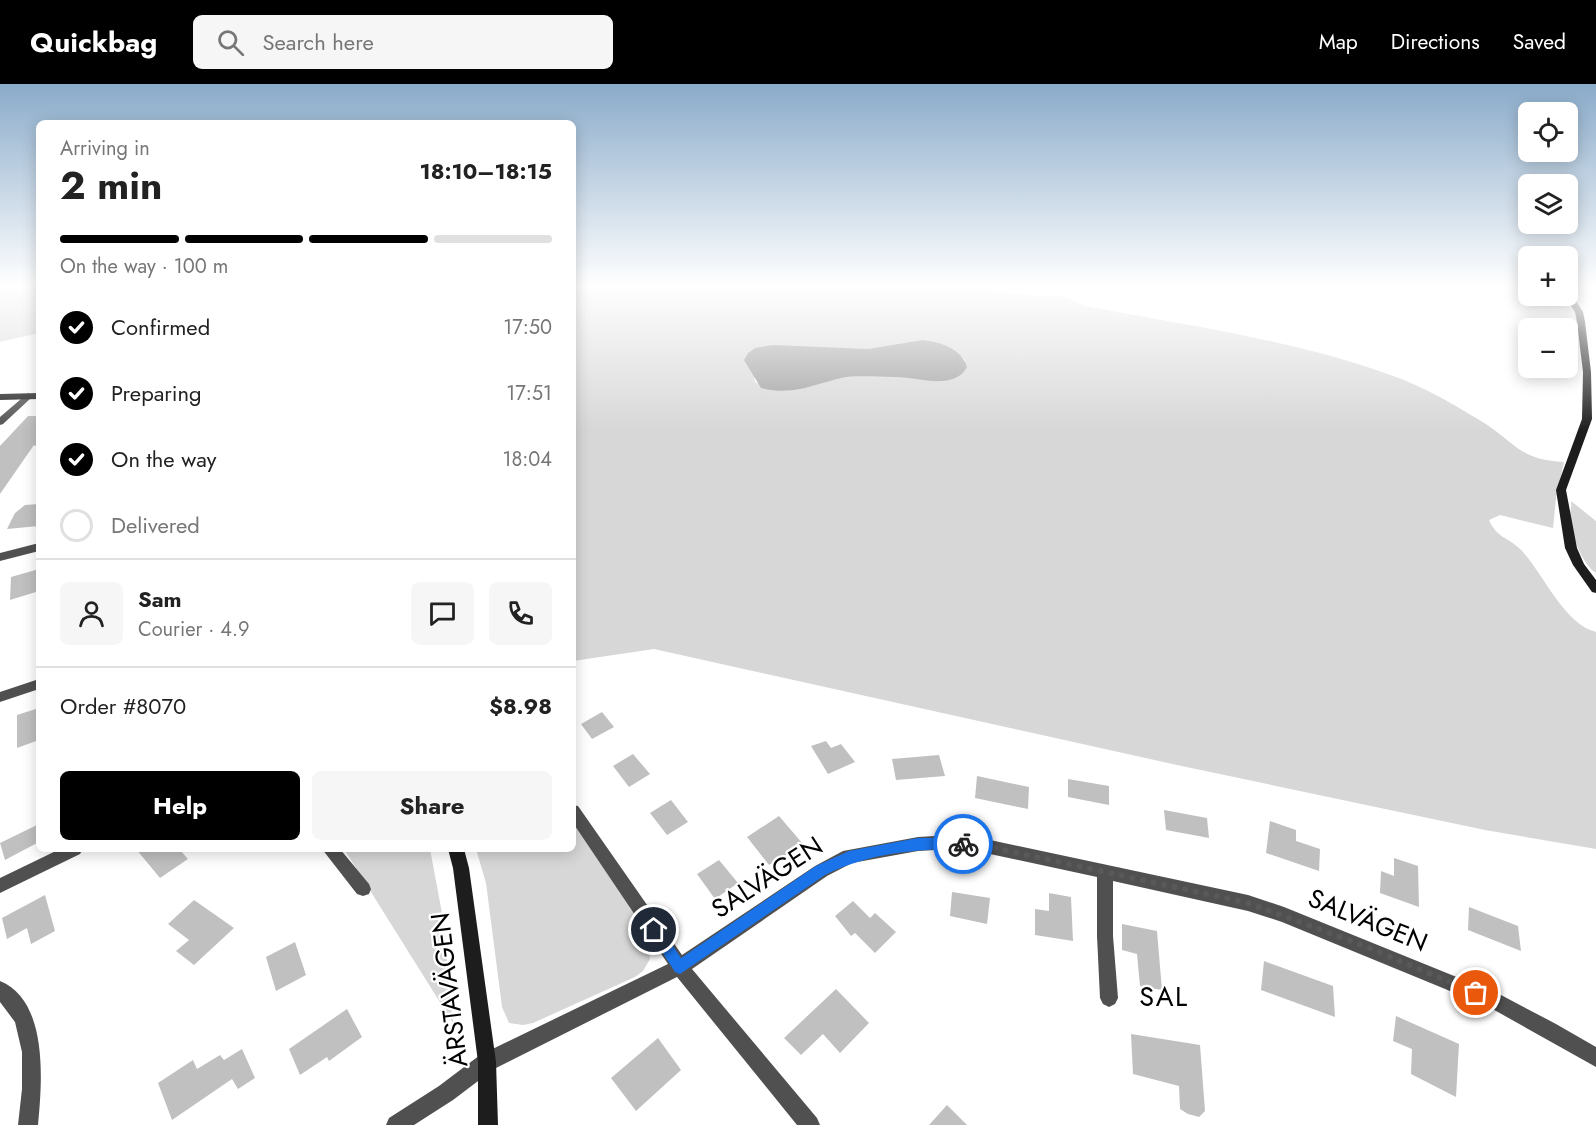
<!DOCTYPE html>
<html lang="en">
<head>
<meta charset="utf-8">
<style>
  :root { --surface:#fff; --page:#f6f6f6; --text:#222; --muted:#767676; --line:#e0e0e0; --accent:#000 }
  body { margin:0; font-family:Jost,sans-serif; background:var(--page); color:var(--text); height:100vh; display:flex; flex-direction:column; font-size:22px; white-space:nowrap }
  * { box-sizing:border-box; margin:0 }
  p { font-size:20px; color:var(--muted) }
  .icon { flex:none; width:33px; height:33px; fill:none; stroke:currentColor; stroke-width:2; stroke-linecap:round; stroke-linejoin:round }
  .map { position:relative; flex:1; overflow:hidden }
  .side { position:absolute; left:36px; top:36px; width:540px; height:732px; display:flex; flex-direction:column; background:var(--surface); border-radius:9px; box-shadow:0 3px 15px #0003 }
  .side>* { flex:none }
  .controls { position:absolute; left:1518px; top:18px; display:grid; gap:12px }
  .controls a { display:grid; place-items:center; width:60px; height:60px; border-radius:9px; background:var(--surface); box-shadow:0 3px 15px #0003; font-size:30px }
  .pin { position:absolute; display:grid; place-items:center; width:51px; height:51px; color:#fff; margin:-26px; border:3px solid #fff; border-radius:50%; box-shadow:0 2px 6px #0007 }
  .courier { position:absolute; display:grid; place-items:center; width:60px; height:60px; margin:-30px; border:4px solid #1a73e8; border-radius:50%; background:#fff; color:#222; box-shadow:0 2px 8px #0007 }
  .overview em { font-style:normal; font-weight:700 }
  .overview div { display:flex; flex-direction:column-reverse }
  .overview { display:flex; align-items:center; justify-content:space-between; height:102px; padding:0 24px }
  h1 { font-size:39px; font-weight:700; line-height:45px }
  .bar { display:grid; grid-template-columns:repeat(4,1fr); gap:9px 6px; align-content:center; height:72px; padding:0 24px }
  .bar i { height:8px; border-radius:4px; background:var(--line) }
  .bar .on { background:var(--accent) }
  .bar p { grid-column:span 4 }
  .line { display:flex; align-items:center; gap:15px; padding:0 24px; border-top:2px solid var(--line) }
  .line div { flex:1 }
  .round { display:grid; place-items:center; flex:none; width:63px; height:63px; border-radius:9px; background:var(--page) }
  ol { padding:0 24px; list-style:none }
  li { display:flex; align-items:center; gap:18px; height:66px }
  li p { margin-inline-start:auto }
  li .icon { padding:6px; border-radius:50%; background:var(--accent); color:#fff; stroke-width:4 }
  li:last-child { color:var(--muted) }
  li i { width:33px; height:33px; border:3px solid var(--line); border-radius:50% }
  .cta { display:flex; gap:12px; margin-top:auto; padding:12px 24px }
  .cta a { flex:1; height:69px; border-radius:9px; background:var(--accent); color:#fff; font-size:24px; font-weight:700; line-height:69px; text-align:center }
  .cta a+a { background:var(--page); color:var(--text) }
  header { display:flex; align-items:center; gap:36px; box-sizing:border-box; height:84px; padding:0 30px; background:var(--accent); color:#fff }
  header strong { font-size:28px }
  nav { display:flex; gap:33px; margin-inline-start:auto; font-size:21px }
  .search { width:420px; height:54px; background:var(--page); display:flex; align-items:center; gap:15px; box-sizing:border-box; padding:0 21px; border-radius:9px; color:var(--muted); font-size:22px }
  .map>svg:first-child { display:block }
  .green { fill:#d7d7d7; fill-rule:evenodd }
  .water { fill:#9e9e9e }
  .building { fill:#c0c0c0 }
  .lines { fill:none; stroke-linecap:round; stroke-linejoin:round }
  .street { fill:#505050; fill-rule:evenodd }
  .secondary { fill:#1d1d1d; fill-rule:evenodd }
  .route { fill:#1a73e8 }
  .done { stroke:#595959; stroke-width:6; stroke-dasharray:0 10.8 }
  .labels { text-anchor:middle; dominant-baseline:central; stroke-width:4.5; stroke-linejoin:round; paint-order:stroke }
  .near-street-label { font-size:26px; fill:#000; stroke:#fff }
  .near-neighbourhood-label { font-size:27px; letter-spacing:1.5px; fill:#000; stroke:#fff }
</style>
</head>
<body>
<header>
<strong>Quickbag</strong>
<div class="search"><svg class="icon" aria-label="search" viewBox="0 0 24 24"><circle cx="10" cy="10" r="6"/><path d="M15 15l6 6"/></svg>Search here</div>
<nav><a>Map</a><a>Directions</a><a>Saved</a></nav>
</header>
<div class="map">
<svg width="1596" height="1041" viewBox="0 0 1596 1041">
  <rect width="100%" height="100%" fill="#fff"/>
  <path class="green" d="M0,201H39V249L0,258Z
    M573,201H951L1024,211L1062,212L1085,222C1189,242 1297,256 1396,293C1426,304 1453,320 1481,337C1517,359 1517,375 1564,378L1556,414L1553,444L1500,431L1489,436C1497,454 1507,453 1519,464C1542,486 1563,540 1596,548V765L1485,746L1177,681L654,565L573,577ZM922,256L937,258L965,276L957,293C940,300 921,295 903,293C885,291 861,291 843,294C807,300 792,317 755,298L754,291L764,262L868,265Z
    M1571,417L1596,437V489C1581,479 1571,449 1570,432C1570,427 1572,422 1571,417Z
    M573,739L646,846L650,875L643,887L635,893L533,939L523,941L509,939L502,923L486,799L476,765H573Z
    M344,765H430L442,829L453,939Z"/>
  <path class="water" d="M922,256C939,257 962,265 967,283C954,308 915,292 894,293C877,293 858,291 842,294C811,301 794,312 761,304L744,276L748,269L755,264L773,261L868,265Z"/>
  <path class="building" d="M28,332H39V364L34,361L0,410V362Z
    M39,420V442L7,445L15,429L25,421Z
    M39,485V507L10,516L11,493Z
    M39,624V656L17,664V631Z
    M602,628L614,643L592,655L581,640Z
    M826,657L831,664L841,660L855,678L828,690L811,662Z
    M633,670L650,690L629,703L613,682Z
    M939,671L945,692L896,696L892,675Z
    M977,692L1029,703L1028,725L975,714Z
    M1068,695L1109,702V721L1068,713Z
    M671,716L688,738L667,751L650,729Z
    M1164,726L1207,734L1209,754L1166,746Z
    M779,732L803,760L769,781L747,753Z
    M1270,737L1296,746V757L1320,765L1319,787L1266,769Z
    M39,740V758L5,776L0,759Z
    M136,765H179L188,775L160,794Z
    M1394,774L1418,782L1419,823L1380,809L1381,787L1394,792Z
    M719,776L738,799L715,815L697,790Z
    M952,808L990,814L987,840L950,832Z
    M1049,809L1071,813L1073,857L1035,851V825L1049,827Z
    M45,811L55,847L31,860L27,844L7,855L2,834Z
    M194,816L234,844L194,881L176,867L189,856L168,840Z
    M853,817L870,834L875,829L896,848L875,869L855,849L851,852L835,832Z
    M1469,823L1518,842L1521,867L1468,846Z
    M1122,840L1157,847L1162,906L1140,902L1137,870L1122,866Z
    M295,858L306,891L276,907L266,873Z
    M1264,877L1333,902L1335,933L1261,906Z
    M836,905L869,939L840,969L823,950L801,971L784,954Z
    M347,925L362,953L329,977L327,973L300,991L289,965Z
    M1396,932L1459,960L1456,1013L1411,990L1412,965L1393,957Z
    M1131,950L1200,961L1205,1027L1199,1033L1188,1030L1180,1025L1179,1002L1133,990Z
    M658,954L681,986L636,1027L611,994Z
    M242,965L255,994L238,1005L232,995L172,1036L158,999L193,976L197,985L220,971L224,976Z
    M947,1021L967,1041H929Z"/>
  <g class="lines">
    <path class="street" d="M28,309L32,312L31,314L3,340L0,341V333Z
      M39,459V467L0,477V469Z
      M39,595V605L0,618V608Z
      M573,721L578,722L682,871L815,782L843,767L918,753L952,751L990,756L1248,811L1284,823L1501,911L1556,940L1596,963V983L1489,923L1282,838L1248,827L1113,797V852L1118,914L1115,920L1109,923L1103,920L1100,914L1097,852V793L990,770L952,765L918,767L852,779L827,792L692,885L817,1034L820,1041H797L677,893L494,985L453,1016L414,1041H386L389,1034L439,1002L480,971L668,880L573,739Z
      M60,765H83L80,770L0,809V794Z
      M322,765H340L369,800L371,805L369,810L363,812L357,810Z
      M0,897C49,917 42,999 38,1041H18L22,1005V968L15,938L0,918Z"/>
    <path class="secondary" d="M1568,209H1571L1583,228L1585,238L1591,288L1592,335L1566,406L1577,464L1584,480L1596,496V509L1592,508L1573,481L1565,464L1556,406L1582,335L1583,288L1577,238L1575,228L1565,212H1568Z
      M39,309V315L0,316V310Z
      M448,765H464L469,784L496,978L498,1041H478V978L453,784Z"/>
  </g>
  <linearGradient id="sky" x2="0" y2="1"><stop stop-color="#8aabca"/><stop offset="0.58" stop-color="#fff"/><stop offset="1" stop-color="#fff" stop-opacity="0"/></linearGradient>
  <rect width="1596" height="347" fill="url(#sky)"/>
  <path class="route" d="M918,754H963L970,760L963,765C915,765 869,769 825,791L680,890L675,888L648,846L654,839L659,841L681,874L816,782L849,767Z"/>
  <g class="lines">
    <path class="done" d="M963,760L990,763L1248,819L1362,861L1476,909"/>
  </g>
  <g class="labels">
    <g class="near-street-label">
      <text transform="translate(767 793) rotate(-33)">SALVÄGEN</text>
      <text transform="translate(1368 836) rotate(22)">SALVÄGEN</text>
      <text transform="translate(449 906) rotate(-97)">ÄRSTAVÄGEN</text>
    </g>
    <g class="near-neighbourhood-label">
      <text x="1164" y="912">SAL</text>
    </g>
  </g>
</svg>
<div class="controls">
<a><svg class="icon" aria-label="locate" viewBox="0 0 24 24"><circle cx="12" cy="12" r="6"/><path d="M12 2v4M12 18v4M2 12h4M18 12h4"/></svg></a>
<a><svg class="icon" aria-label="layers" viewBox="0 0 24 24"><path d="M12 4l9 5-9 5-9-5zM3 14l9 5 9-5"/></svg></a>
<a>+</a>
<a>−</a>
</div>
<div class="pin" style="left:1476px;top:909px;background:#ea580c"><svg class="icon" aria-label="bag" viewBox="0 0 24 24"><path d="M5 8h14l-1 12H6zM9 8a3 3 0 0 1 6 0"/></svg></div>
<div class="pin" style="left:654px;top:846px;background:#1f2937"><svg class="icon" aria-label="home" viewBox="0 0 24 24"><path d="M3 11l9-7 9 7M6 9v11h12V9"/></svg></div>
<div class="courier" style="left:963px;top:760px"><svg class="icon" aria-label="bike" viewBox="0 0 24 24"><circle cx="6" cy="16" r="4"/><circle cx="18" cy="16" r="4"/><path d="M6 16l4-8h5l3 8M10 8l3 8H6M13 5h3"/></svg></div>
<section class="side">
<div class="overview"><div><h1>2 min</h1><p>Arriving in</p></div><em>18:10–18:15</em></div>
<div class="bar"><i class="on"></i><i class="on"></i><i class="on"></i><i></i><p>On the way · 100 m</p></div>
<ol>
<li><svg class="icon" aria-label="check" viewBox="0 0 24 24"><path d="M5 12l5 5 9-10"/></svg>Confirmed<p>17:50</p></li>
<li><svg class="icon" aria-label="check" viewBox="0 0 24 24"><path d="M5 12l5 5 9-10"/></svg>Preparing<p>17:51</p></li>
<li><svg class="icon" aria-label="check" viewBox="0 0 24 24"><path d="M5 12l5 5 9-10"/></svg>On the way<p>18:04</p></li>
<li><i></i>Delivered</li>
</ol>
<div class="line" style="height:108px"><a class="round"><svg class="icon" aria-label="person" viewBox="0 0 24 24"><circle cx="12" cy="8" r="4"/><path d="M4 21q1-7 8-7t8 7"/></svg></a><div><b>Sam</b><p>Courier · 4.9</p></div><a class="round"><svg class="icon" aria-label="chat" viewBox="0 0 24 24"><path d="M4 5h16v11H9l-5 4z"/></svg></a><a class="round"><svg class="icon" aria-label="phone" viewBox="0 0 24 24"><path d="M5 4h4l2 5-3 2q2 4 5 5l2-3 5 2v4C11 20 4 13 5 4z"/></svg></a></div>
<div class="line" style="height:78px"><div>Order #8070</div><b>$8.98</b></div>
<div class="cta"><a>Help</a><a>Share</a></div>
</section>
</div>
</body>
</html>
